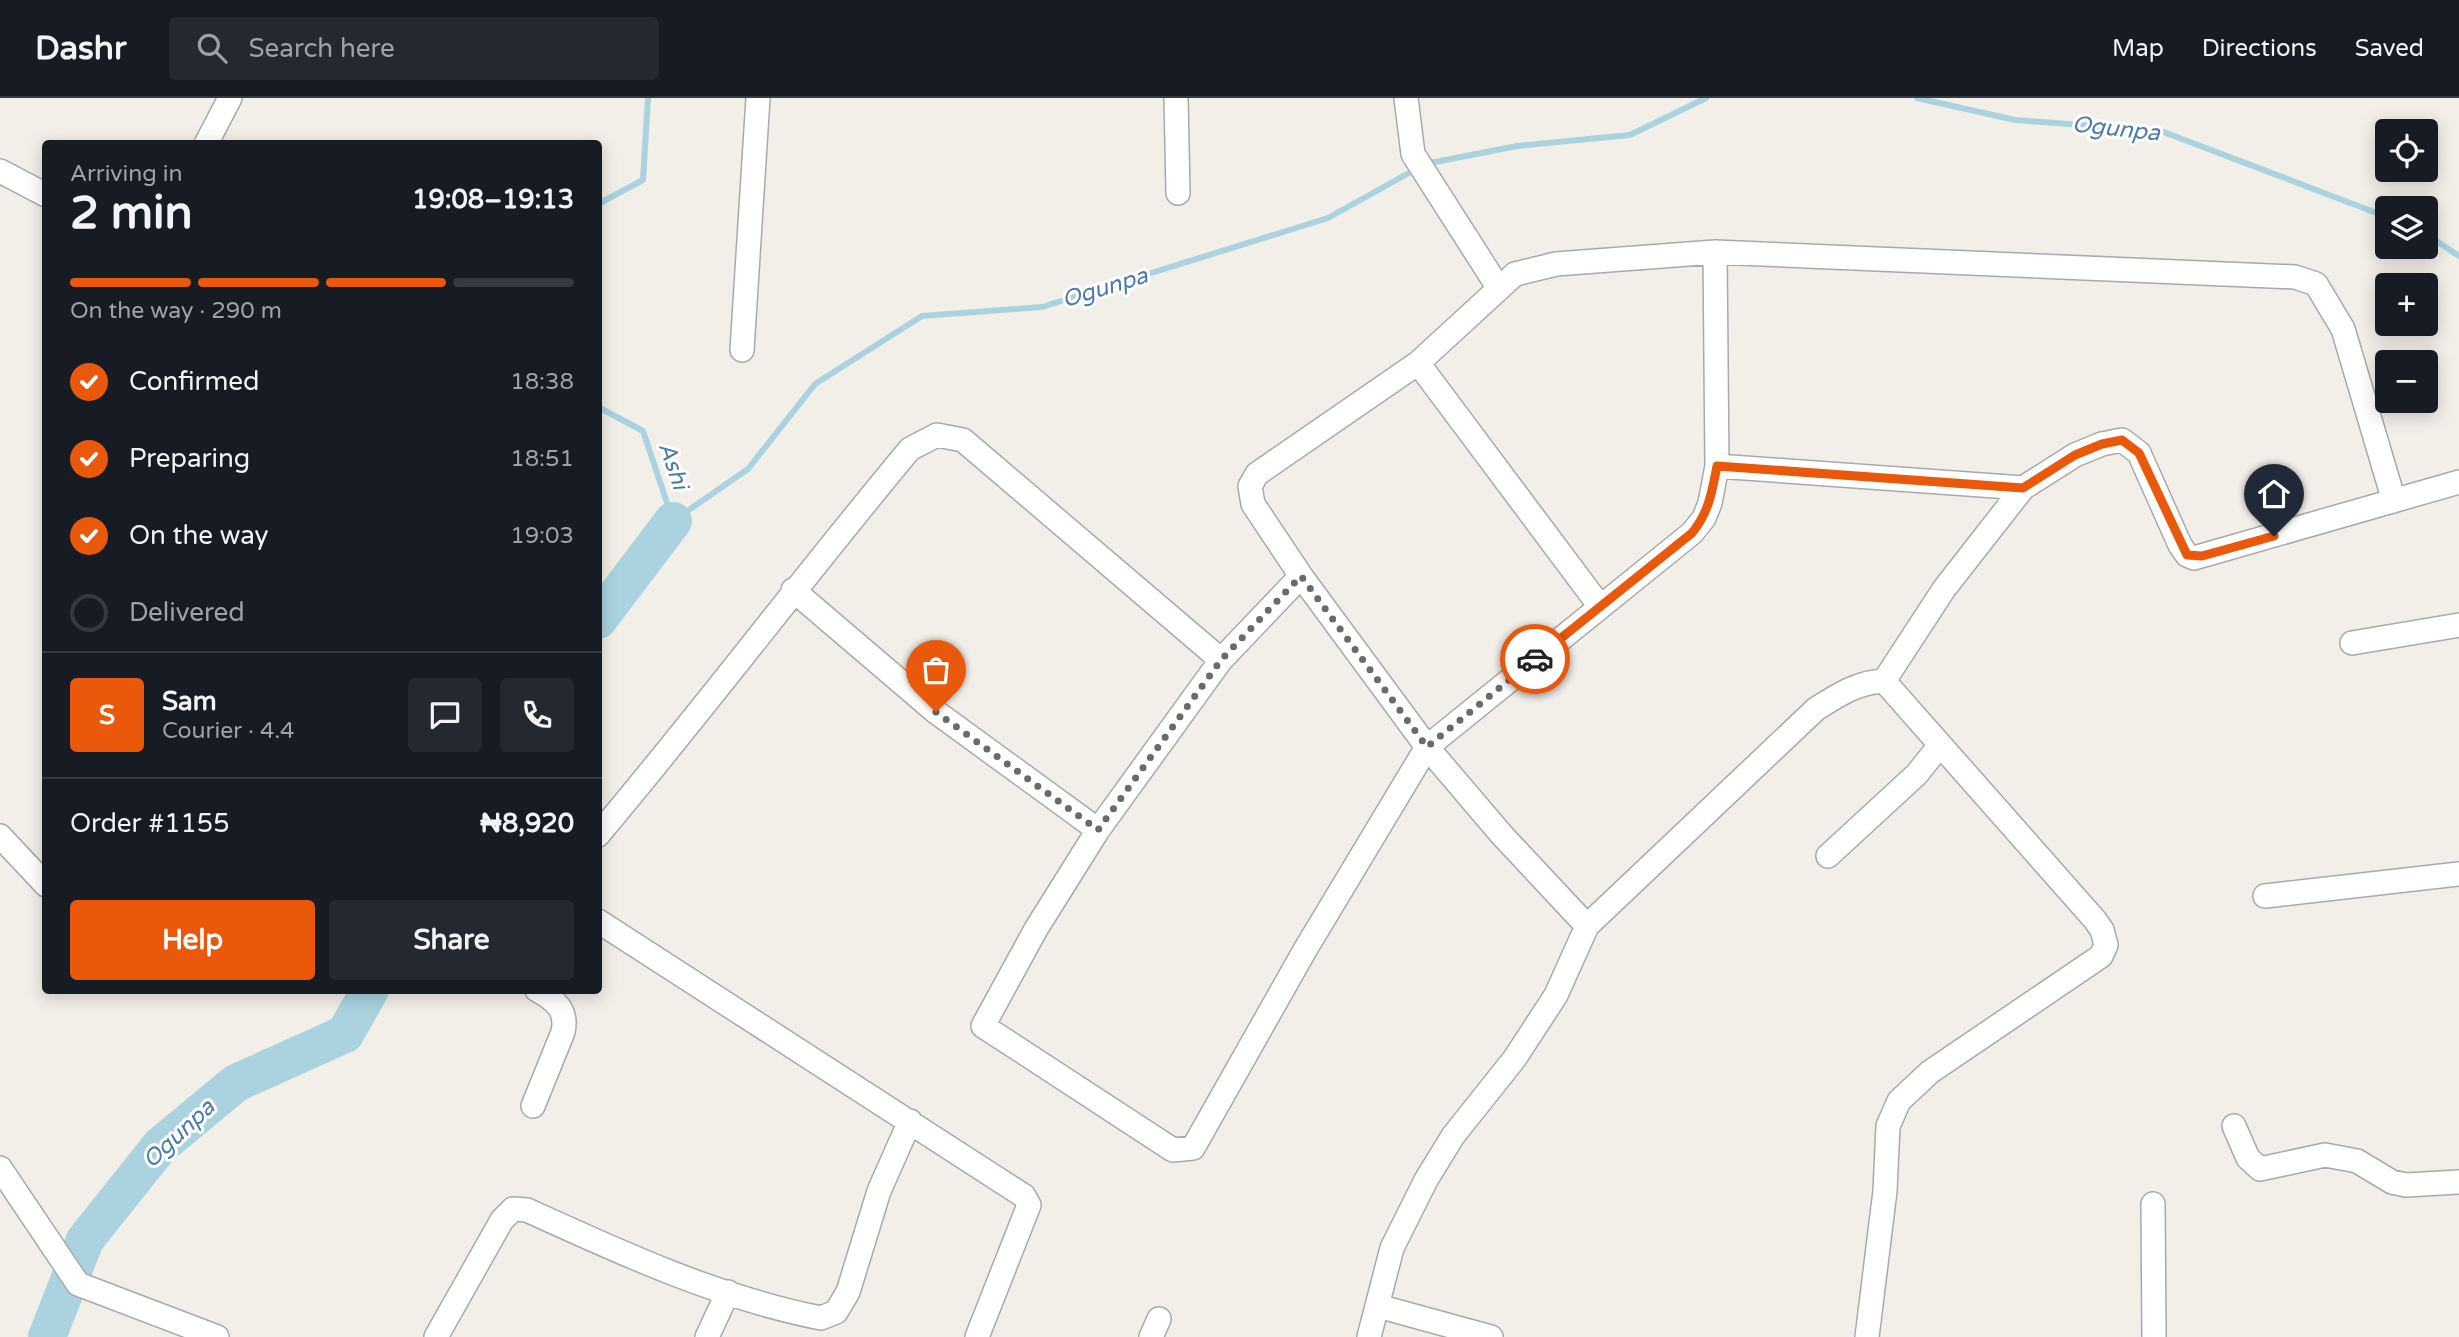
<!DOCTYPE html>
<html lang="en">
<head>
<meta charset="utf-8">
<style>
  :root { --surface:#171b24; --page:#242831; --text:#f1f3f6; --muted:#9ea1a6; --line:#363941; --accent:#ea580c }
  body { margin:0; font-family:"Varela Round",sans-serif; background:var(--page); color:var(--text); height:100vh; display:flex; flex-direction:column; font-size:26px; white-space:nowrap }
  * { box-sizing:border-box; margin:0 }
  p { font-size:23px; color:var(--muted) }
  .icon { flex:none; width:38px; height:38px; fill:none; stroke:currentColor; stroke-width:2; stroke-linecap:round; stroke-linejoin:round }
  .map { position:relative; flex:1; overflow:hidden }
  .drawer { position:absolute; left:42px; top:42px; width:560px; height:854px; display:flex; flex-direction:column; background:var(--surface); border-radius:7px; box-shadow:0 4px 18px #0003 }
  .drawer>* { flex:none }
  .fabs { position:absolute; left:2375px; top:21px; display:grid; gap:14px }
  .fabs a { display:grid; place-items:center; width:63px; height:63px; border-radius:7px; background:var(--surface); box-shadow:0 4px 18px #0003; font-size:35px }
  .pin { position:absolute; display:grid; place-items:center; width:60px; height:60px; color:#fff; margin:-72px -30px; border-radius:50% 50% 50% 0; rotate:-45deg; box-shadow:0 0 7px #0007 }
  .pin .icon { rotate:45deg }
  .courier { position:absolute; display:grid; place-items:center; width:70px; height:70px; margin:-35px; border:5px solid #ea580c; border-radius:50%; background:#fff; color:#222; box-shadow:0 2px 9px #0007 }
  .head em { font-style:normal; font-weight:700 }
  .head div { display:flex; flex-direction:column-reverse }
  .head { display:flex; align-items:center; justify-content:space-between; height:119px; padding:0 28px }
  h1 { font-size:46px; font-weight:700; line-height:52px }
  .bar { display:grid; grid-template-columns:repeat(4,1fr); gap:10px 7px; align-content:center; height:84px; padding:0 28px }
  .bar i { height:9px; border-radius:5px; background:var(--line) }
  .bar .active { background:var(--accent) }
  .bar p { grid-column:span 4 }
  .line { display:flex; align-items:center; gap:18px; padding:0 28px; border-top:2px solid var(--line) }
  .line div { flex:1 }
  .round { display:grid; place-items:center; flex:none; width:74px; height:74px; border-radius:7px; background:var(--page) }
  ol { padding:0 28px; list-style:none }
  li { display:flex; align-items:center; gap:21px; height:77px }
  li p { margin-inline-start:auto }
  li .icon { padding:7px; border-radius:50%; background:var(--accent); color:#fff; stroke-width:4 }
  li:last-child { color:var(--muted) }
  li i { width:38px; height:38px; border:4px solid var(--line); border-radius:50% }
  .primary-button { display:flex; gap:14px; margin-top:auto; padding:14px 28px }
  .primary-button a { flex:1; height:80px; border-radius:7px; background:var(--accent); color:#fff; font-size:28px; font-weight:700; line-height:80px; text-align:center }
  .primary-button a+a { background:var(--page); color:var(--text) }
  header { display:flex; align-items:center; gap:42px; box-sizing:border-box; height:98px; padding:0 35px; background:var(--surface); border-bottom:2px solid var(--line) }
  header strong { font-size:33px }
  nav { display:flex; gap:38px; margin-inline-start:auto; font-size:24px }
  .search { width:490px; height:63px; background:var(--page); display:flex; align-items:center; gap:18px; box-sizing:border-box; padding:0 24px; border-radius:7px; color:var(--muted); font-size:26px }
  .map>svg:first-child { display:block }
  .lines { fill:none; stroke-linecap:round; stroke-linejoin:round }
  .stream { stroke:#aad3df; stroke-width:6 }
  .river { stroke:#aad3df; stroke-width:38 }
  .street-casing { stroke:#a9a9a9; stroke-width:26 }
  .street { stroke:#fff; stroke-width:23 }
  .done { stroke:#6b6a68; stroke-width:7; stroke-dasharray:0 12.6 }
  .route { stroke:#ea580c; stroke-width:9 }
  .labels { text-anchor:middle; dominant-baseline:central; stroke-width:6; stroke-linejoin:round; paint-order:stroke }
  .water-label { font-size:23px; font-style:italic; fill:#4a7aab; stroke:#fff }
</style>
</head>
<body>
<header>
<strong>Dashr</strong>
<div class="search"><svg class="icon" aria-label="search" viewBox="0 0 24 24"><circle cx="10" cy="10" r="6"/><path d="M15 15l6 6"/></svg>Search here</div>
<nav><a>Map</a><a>Directions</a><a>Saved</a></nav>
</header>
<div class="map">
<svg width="2459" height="1239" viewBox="0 0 2459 1239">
  <rect width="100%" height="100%" fill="#f2efe9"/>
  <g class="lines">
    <path class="stream" d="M1917,0L2015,22L2161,33L2387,119
      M1425,66L1517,48L1630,37L1706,0
      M598,106L643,82L648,0
      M2426,136L2459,158
      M598,309L643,333L673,423L748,371L815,286L922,218L1042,209L1328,120L1416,71"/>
    <path class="river" d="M598,522L673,423
      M47,1239L85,1142L160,1048L236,985L345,936L370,892"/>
    <g class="street-casing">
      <path id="street" d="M1176,0L1178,95
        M1406,0L1413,56L1498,189
        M206,46L230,0
        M0,73L46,97
        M742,252L758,0
        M1418,265L1599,507
        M1717,368L2023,390
        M1301,478L1221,562L1098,732L1036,831L983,928L1173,1052L1193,1050L1305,852L1427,649L1692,435L1704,420L1710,405L1717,368L1715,154
        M793,492L936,614L1098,732
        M2352,545L2459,527
        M598,737C705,610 804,478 910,351L937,337L963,342L1221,562
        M0,738L46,787
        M1828,758L1917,676L1940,647
        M2265,798L2459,776
        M598,823L1024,1098L1029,1107L977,1239
        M1587,828L1501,736L1427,649L1301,478L1253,406L1250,388L1257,376L1418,265L1515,176L1556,166L1715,154L2295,179L2316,186L2343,231L2394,403
        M533,1008L563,934C568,912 555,902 537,892
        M2234,1028L2248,1060L2260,1071L2325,1057L2357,1063L2392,1084L2406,1087L2459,1084
        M0,1070L78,1186L217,1239
        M2153,1106L2154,1239
        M1378,1208L1491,1239
        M436,1239L502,1122L513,1111L527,1112C621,1155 719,1200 821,1220L836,1214L848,1194L879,1093L910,1023
        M707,1239L728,1194
        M1151,1239L1159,1221
        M1369,1239L1392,1150L1426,1082L1453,1038L1515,960L1556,897L1587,828L1816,611C1838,597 1858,584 1884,583L1944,491L2023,390L2075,357L2102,346L2122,342L2139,355L2180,447L2187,457L2194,460L2459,384
        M1867,1239L1885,1093L1888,1028L1899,1003L1930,974L2101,858L2106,847L2102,832L2095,822L1884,583"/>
    </g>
    <use href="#street" class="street"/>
  </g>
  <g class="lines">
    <path class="done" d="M936,614L1098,732L1221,562L1301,478L1427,649L1535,561"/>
    <path class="route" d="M1535,561L1692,435C1709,414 1712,394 1717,368L2023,390L2075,357L2102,346L2122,342L2139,355L2187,457L2202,458L2274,438"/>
  </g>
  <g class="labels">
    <g class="water-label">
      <text transform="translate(2116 31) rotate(6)">Ogunpa</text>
      <text transform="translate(1105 190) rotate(-17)">Ogunpa</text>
      <text transform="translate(673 368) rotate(71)">Ashi</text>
      <text transform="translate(179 1036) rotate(-43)">Ogunpa</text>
    </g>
  </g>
</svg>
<div class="fabs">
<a><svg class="icon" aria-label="locate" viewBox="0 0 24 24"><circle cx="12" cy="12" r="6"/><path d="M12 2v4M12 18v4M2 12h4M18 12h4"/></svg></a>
<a><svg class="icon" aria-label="layers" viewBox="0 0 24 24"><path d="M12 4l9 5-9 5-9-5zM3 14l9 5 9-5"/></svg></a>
<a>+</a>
<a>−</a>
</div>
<div class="pin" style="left:936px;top:614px;background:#ea580c"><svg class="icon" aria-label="bag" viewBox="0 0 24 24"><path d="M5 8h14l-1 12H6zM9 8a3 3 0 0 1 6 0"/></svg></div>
<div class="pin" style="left:2274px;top:438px;background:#1f2937"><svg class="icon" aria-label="home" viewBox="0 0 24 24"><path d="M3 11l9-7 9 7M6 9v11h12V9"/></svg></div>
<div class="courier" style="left:1535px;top:561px"><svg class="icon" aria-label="car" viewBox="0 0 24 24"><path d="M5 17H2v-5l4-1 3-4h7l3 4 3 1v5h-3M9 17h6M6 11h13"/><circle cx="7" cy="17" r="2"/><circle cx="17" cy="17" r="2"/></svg></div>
<section class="drawer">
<div class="head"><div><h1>2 min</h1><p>Arriving in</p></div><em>19:08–19:13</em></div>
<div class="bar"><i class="active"></i><i class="active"></i><i class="active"></i><i></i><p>On the way · 290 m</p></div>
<ol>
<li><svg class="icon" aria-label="check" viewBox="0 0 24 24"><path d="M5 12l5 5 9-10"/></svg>Confirmed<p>18:38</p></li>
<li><svg class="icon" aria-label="check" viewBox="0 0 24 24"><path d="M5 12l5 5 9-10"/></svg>Preparing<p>18:51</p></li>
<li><svg class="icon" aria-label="check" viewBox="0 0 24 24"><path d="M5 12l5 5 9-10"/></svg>On the way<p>19:03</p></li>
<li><i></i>Delivered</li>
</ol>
<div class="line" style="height:126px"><b class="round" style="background:var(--accent);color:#fff">S</b><div><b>Sam</b><p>Courier · 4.4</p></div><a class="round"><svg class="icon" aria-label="chat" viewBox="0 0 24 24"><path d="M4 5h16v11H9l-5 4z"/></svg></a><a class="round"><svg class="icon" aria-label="phone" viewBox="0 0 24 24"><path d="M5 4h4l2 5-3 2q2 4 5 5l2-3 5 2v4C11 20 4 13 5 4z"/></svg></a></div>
<div class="line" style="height:91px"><div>Order #1155</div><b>₦8,920</b></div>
<div class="primary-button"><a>Help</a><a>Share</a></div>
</section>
</div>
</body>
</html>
